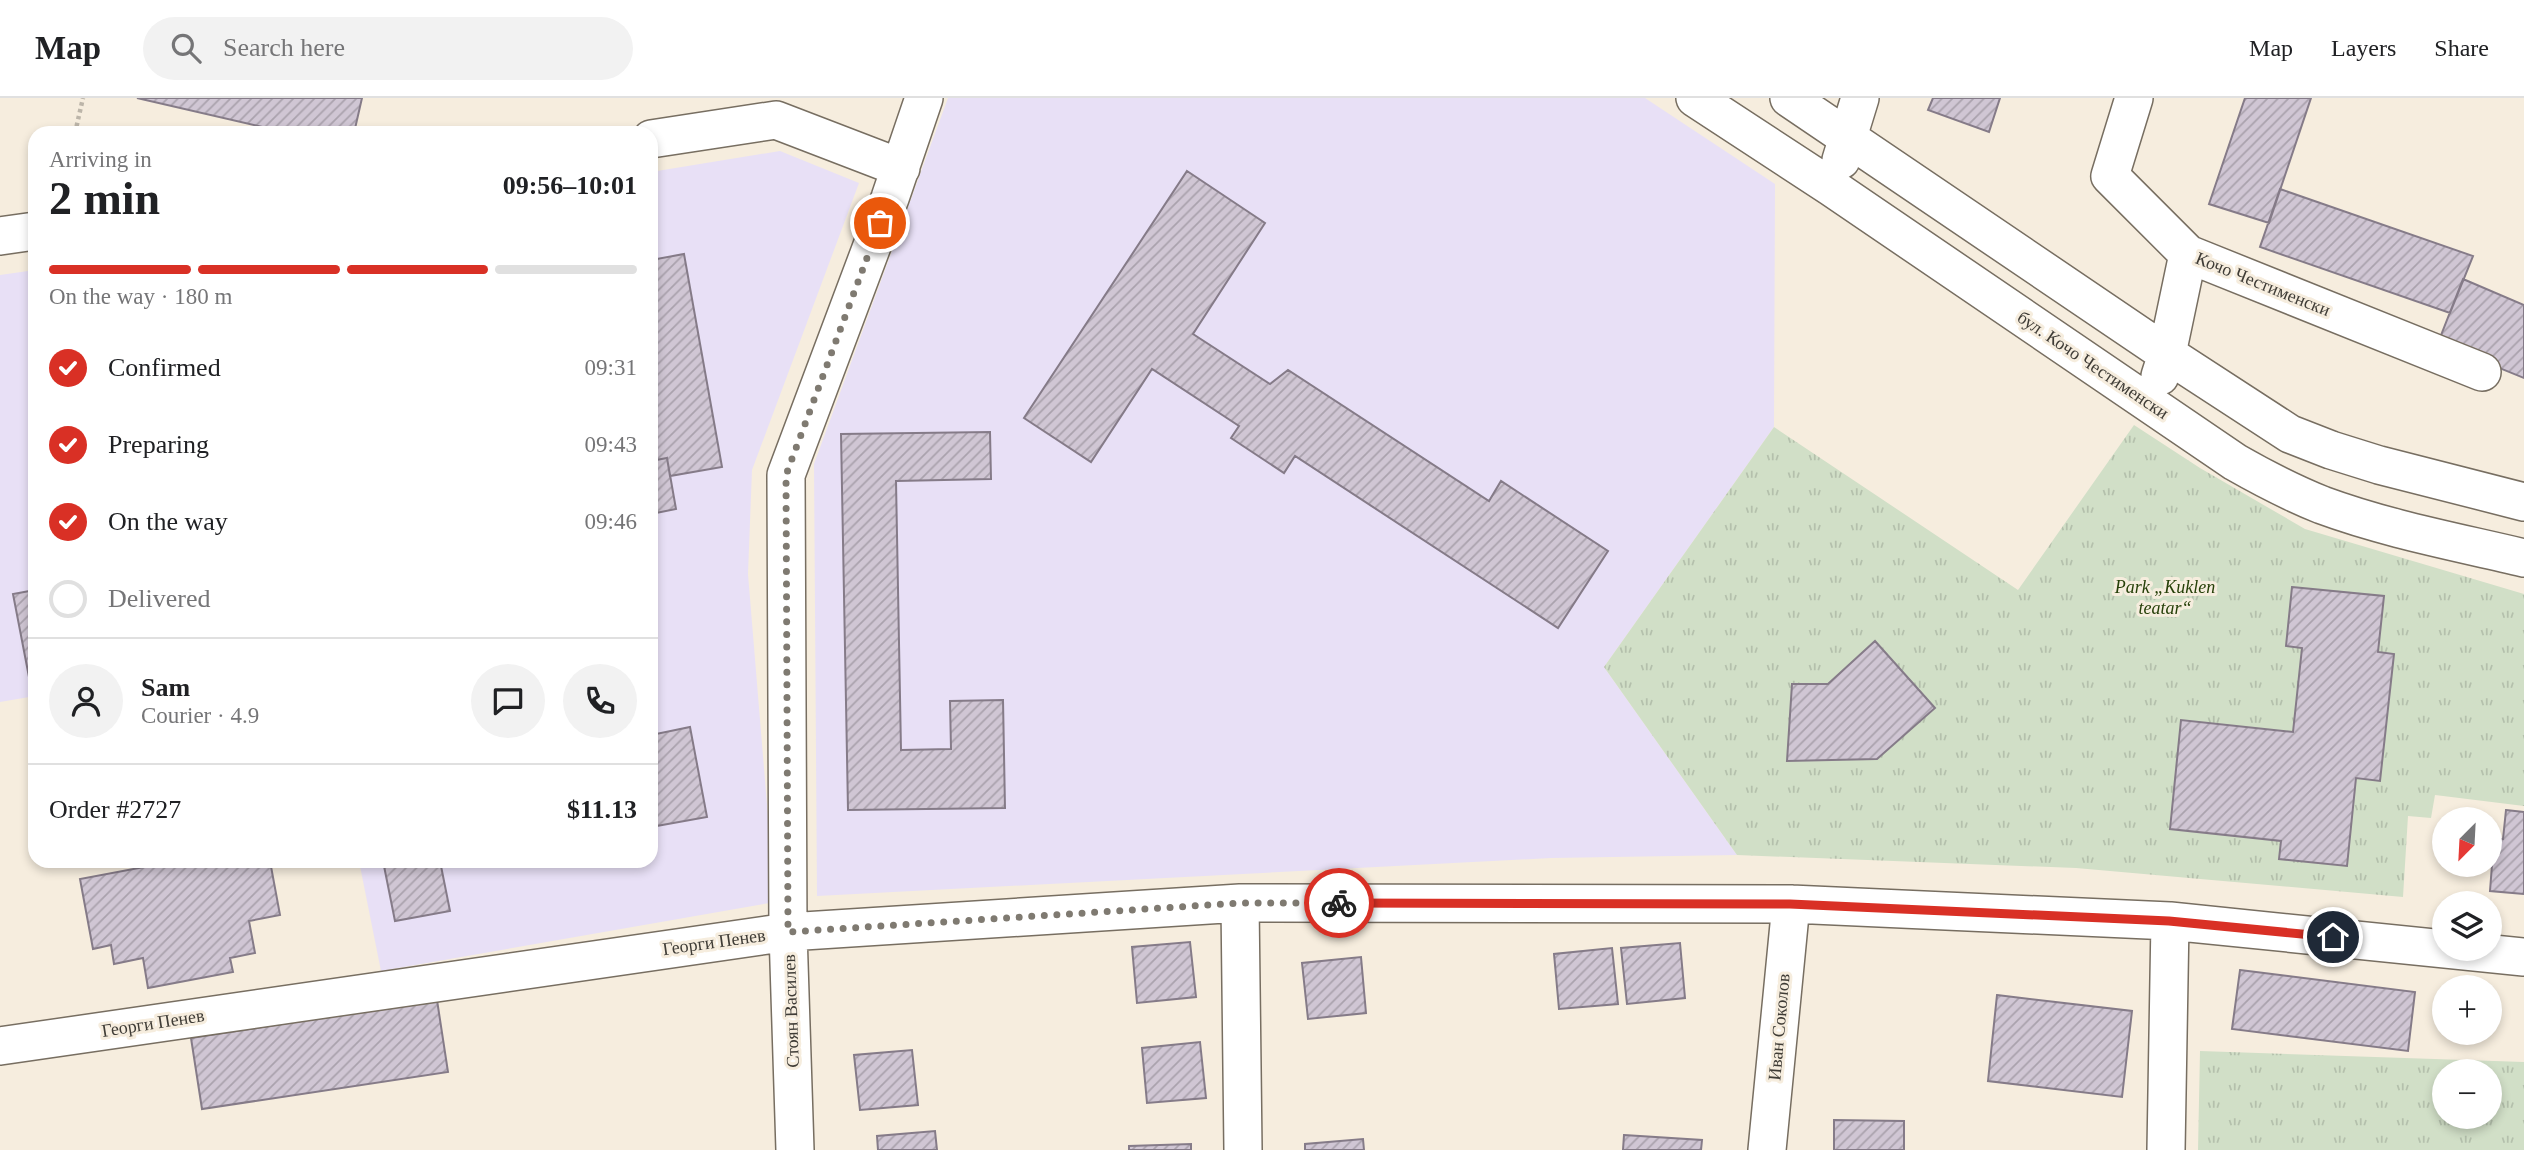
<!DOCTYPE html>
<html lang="en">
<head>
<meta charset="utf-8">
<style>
  :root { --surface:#fff; --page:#f2f2f2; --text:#202124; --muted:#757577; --line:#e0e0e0; --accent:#d93025 }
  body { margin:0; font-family:"Times New Roman",serif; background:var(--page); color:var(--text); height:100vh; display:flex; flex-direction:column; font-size:26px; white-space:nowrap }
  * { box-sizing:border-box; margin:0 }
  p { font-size:23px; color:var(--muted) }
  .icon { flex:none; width:38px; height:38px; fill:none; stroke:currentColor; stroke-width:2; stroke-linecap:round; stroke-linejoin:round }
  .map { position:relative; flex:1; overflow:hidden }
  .side { position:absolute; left:28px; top:28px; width:630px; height:742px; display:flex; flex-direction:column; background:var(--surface); border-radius:21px; box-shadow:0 4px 10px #0003 }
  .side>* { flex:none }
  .needle { width:46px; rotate:204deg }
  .buttons { position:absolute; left:2432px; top:709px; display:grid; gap:14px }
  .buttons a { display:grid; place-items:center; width:70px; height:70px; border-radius:50%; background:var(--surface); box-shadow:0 4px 10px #0003; font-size:35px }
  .pin { position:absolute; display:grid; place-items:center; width:60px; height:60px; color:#fff; margin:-30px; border:4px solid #fff; border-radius:50%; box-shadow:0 2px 7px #0007 }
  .courier { position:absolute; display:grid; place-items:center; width:70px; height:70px; margin:-35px; border:5px solid #d93025; border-radius:50%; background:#fff; color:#222; box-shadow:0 2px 9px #0007 }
  .headline em { font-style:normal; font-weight:800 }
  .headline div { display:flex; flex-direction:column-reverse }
  .headline { display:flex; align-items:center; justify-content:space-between; height:119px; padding:0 21px }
  h1 { font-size:46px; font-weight:800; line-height:52px }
  .bar { display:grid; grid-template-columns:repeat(4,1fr); gap:10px 7px; align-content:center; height:84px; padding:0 21px }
  .bar i { height:9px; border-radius:5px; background:var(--line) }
  .bar .current { background:var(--accent) }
  .bar p { grid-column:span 4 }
  .line { display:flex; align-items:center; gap:18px; padding:0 21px; border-top:2px solid var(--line) }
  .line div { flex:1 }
  .round { display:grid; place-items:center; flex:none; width:74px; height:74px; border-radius:37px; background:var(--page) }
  ol { padding:0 21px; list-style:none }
  li { display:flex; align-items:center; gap:21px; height:77px }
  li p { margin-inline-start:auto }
  li .icon { padding:7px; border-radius:50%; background:var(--accent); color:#fff; stroke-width:4 }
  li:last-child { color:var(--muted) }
  li i { width:38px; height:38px; border:4px solid var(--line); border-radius:50% }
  header { display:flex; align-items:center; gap:42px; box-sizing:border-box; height:98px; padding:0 35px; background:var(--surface); border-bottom:2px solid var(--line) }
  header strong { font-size:33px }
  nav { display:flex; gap:38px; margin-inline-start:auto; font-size:24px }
  .search { width:490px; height:63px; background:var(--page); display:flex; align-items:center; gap:18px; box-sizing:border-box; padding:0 24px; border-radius:38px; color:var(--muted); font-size:26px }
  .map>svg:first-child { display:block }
  .education { fill:#e8e0f6 }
  .grass { fill:url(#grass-tufts); fill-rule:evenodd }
  .building { fill:url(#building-hatch); stroke:#857b88; stroke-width:2 }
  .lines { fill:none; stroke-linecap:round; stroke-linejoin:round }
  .minor-casing { stroke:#776e61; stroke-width:40 }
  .path { stroke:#bcb5a9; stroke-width:4.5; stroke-dasharray:3.5 3.5; stroke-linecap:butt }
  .minor { stroke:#fff; stroke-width:37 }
  .done { stroke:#7f7a71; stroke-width:7; stroke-dasharray:0 12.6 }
  .route { stroke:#d93025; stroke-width:9 }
  .labels { text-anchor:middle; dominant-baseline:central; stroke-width:6; stroke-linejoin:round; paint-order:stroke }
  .street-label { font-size:18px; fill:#3f3c36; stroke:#f6edde }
  .park-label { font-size:18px; font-style:italic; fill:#264009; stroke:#f6edde }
</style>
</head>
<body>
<header>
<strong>Map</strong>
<div class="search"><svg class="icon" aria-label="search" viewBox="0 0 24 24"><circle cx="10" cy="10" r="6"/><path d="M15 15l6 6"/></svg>Search here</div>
<nav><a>Map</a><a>Layers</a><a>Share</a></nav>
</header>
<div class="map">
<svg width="2524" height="1052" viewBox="0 0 2524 1052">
  <defs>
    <pattern id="grass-tufts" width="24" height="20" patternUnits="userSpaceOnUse" patternTransform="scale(1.75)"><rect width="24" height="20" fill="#d1dfc7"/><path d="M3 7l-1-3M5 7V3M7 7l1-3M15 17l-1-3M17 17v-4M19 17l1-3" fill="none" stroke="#b4c0ac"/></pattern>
    <pattern id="building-hatch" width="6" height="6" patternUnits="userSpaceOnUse" patternTransform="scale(1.75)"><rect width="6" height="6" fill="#d0c6d4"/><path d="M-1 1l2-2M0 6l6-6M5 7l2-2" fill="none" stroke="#aaa2ad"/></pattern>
  </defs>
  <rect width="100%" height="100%" fill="#f6edde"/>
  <path class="education" d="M948,0H1645L1775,86L1774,329L1604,569L1737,757L1551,760L817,798L814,366Z
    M780,53L859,85L752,372L748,476L775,804L381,873L359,763H651V74Z
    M35,172V598L0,604V177Z"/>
  <path class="grass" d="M2134,327L2200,370L2305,431L2524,496V708L2435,697L2431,720L2408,718L2403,799L2076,770L1737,757L1604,569L1774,329L2018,492ZM2293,489L2384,498L2378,554L2394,557L2380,683L2356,680L2281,743L2170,731L2181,623L2293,634L2302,550L2286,548ZM1875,543L1935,610L1877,661L1788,663L1792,586H1828Z
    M2200,953L2524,964V1052H2198ZM2445,973H2490V1018H2445Z"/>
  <path class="building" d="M137,0H362L354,35H288Z
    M1933,0H2000L1989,34L1928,12Z
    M2245,0H2311L2269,125L2209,106Z
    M1187,73L1265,125L1193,236L1270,286L1288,272L1489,403L1501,383L1608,453L1558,530L1295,358L1284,375L1231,340L1239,328L1152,271L1091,364L1024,320Z
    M2280,91L2473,158L2450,215L2260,149Z
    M684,156L722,369L670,378L667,360L651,363V162Z
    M2463,181L2524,207V280L2438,245Z
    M990,334L991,381L896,383L901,652L951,651L950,603L1003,602L1005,710L848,712L841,336Z
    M667,360L676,411L651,416V363Z
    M2292,489L2384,498L2378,554L2394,556L2380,683L2356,680L2347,768L2279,761L2281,743L2170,731L2181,622L2293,634L2302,550L2286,548Z
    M35,492V578L29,579L13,496Z
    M1875,543L1935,610L1877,661L1787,663L1792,586H1828Z
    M690,629L707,719L651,729V637Z
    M2506,712L2524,714V796L2490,793L2494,741H2503Z
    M176,763H270L280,817L249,823L255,855L230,860L233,874L148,890L143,860L114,866L111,847L93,851L80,781Z
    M383,763H440L450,813L395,823Z
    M1190,844L1196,899L1137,905L1132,849Z
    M1680,845L1685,900L1627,906L1621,850Z
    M1612,850L1618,906L1559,911L1554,856Z
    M1361,859L1366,915L1308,921L1302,865Z
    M2240,872L2415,894L2408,953L2232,931Z
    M1997,897L2132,913L2122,999L1988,983Z
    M437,902L448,974L202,1011L191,940Z
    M1200,944L1206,1000L1147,1005L1142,950Z
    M912,952L918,1007L860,1012L854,957Z
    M1834,1022L1904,1023V1052H1834Z
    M935,1033L937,1052H878L877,1038Z
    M1624,1037L1702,1042L1701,1052H1623Z
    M1363,1041L1364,1052H1305V1046Z
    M1191,1046V1052H1129V1048Z"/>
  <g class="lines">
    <g class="minor-casing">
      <path id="minor" d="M1695,0L1831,89L2235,364C2263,380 2292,395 2322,407C2387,431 2457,444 2524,460
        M1789,0L2167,256L2290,336L2331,352L2379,367L2524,404
        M2134,0L2110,78L2188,156L2482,274
        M651,41L776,22L901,70
        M1841,62L1860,0
        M0,138L35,133
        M2160,278L2167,256L2188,156
        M1240,805L1243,1052
        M0,948L788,834L1240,805L1791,806L2170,823L2524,859
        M795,1052L788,834L786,377L890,100L924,0
        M1767,1052L1791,806
        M2166,1052L2170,823"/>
    </g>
    <path class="path" d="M75,35L83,0"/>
    <use href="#minor" class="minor"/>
  </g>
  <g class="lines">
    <path class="done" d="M880,125L786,377L788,834L1240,805H1339"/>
    <path class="route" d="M1339,805L1790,806L2169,823L2333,839"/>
  </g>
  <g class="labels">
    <g class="street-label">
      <text transform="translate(2263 186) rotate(22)">Кочо Честименски</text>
      <text transform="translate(2093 267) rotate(34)">бул. Кочо Честименски</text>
      <text transform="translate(714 844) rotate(-8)">Георги Пенев</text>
      <text transform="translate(791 913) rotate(-92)">Стоян Василев</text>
      <text transform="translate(153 925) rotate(-9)">Георги Пенев</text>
      <text transform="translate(1779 929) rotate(-85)">Иван Соколов</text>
    </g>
    <g class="park-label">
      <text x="2165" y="489">Park „Kuklen<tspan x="2165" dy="21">teatar“</tspan></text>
    </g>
  </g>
</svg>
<div class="buttons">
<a><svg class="needle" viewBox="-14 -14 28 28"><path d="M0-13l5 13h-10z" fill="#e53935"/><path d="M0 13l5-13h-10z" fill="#757577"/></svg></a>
<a><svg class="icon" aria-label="layers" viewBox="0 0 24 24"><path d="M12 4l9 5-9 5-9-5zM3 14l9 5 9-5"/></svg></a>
<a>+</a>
<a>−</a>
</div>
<div class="pin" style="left:880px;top:125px;background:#ea580c"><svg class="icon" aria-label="bag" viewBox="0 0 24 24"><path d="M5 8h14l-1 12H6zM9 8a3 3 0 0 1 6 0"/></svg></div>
<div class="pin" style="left:2333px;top:839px;background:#1f2937"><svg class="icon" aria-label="home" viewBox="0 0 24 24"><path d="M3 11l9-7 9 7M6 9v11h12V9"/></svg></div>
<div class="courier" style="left:1339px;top:805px"><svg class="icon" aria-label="bike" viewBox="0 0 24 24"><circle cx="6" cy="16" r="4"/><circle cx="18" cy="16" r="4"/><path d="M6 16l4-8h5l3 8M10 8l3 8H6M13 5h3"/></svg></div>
<section class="side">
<div class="headline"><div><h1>2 min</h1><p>Arriving in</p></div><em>09:56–10:01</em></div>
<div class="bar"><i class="current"></i><i class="current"></i><i class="current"></i><i></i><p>On the way · 180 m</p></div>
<ol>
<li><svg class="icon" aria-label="check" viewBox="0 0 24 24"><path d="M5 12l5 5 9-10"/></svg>Confirmed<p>09:31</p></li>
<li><svg class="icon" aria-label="check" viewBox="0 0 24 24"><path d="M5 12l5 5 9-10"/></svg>Preparing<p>09:43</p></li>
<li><svg class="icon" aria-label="check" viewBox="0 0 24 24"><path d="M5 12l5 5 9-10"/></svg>On the way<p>09:46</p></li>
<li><i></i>Delivered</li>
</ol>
<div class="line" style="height:126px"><a class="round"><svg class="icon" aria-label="person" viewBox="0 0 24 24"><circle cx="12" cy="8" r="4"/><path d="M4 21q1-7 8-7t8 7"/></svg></a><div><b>Sam</b><p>Courier · 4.9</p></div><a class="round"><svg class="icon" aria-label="chat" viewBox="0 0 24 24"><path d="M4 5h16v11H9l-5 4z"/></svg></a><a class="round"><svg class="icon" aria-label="phone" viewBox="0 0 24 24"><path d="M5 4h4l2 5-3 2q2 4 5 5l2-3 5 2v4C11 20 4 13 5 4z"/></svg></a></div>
<div class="line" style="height:91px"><div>Order #2727</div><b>$11.13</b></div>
</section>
</div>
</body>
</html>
